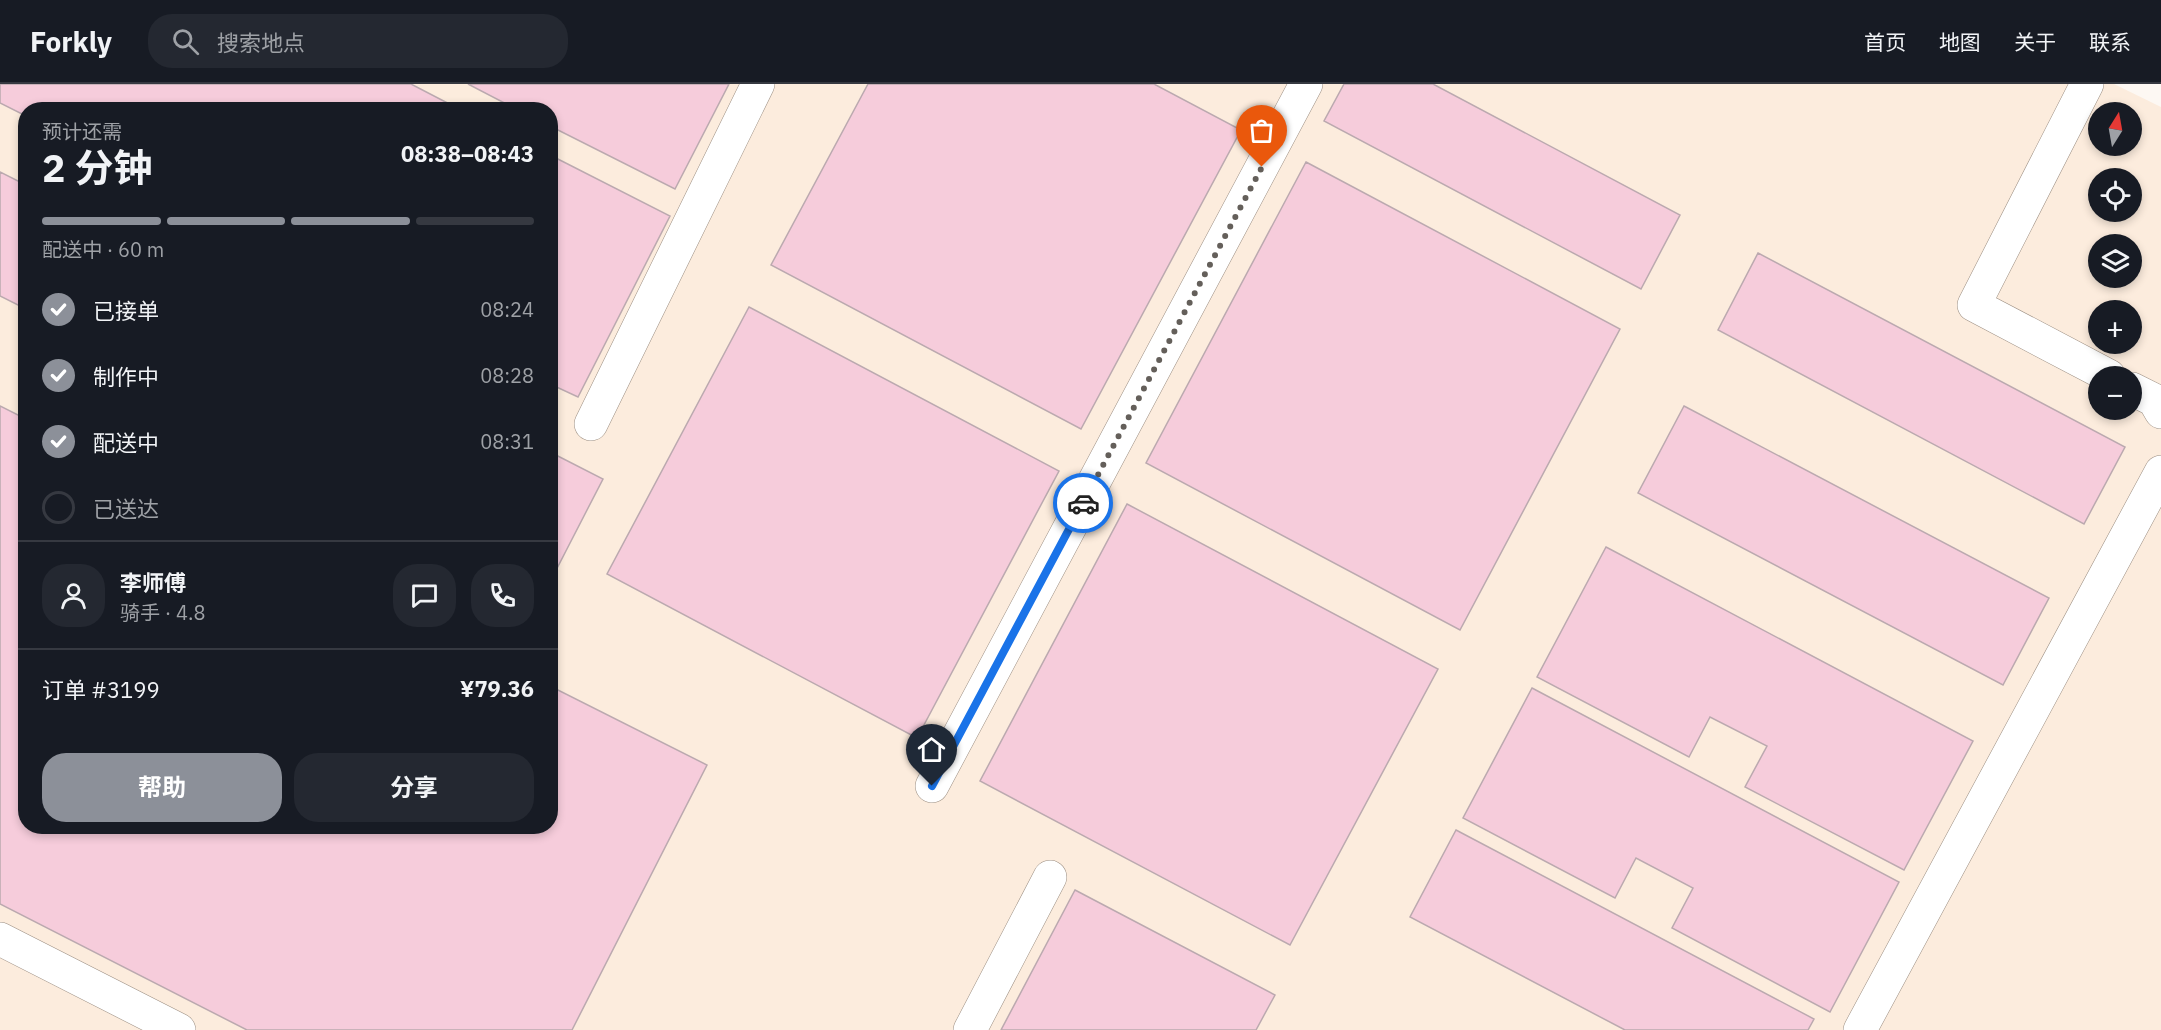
<!DOCTYPE html>
<html lang="zh">
<head>
<meta charset="utf-8">
<style>
  :root { --surface:#171b24; --page:#242831; --text:#f1f3f6; --muted:#9ea1a6; --line:#363941; --accent:#8c9099 }
  body { margin:0; font-family:"IBM Plex Sans","Noto Sans SC",sans-serif; background:var(--page); color:var(--text); height:100vh; display:flex; flex-direction:column; font-size:22px; white-space:nowrap }
  * { box-sizing:border-box; margin:0 }
  p { font-size:20px; color:var(--muted) }
  .icon { flex:none; width:33px; height:33px; fill:none; stroke:currentColor; stroke-width:2; stroke-linecap:round; stroke-linejoin:round }
  .map { position:relative; flex:1; overflow:hidden }
  .drawer { position:absolute; left:18px; top:18px; width:540px; height:732px; display:flex; flex-direction:column; background:var(--surface); border-radius:24px; box-shadow:0 3px 9px #0003 }
  .drawer>* { flex:none }
  .needle { width:39px; rotate:11deg }
  .controls { position:absolute; left:2088px; top:18px; display:grid; gap:12px }
  .controls a { display:grid; place-items:center; width:54px; height:54px; border-radius:50%; background:var(--surface); box-shadow:0 3px 9px #0003; font-size:30px }
  .pin { position:absolute; display:grid; place-items:center; width:51px; height:51px; color:#fff; margin:-62px -26px; border-radius:50% 50% 50% 0; rotate:-45deg; box-shadow:0 0 6px #0007 }
  .pin .icon { rotate:45deg }
  .courier { position:absolute; display:grid; place-items:center; width:60px; height:60px; margin:-30px; border:4px solid #1a73e8; border-radius:50%; background:#fff; color:#222; box-shadow:0 2px 8px #0007 }
  .head em { font-style:normal; font-weight:700 }
  .head div { display:flex; flex-direction:column-reverse }
  .head { display:flex; align-items:center; justify-content:space-between; height:102px; padding:0 24px }
  h1 { font-size:39px; font-weight:700; line-height:45px }
  .bar { display:grid; grid-template-columns:repeat(4,1fr); gap:9px 6px; align-content:center; height:72px; padding:0 24px }
  .bar i { height:8px; border-radius:4px; background:var(--line) }
  .bar .selected { background:var(--accent) }
  .bar p { grid-column:span 4 }
  .line { display:flex; align-items:center; gap:15px; padding:0 24px; border-top:2px solid var(--line) }
  .line div { flex:1 }
  .round { display:grid; place-items:center; flex:none; width:63px; height:63px; border-radius:24px; background:var(--page) }
  ol { padding:0 24px; list-style:none }
  li { display:flex; align-items:center; gap:18px; height:66px }
  li p { margin-inline-start:auto }
  li .icon { padding:6px; border-radius:50%; background:var(--accent); color:#fff; stroke-width:4 }
  li:last-child { color:var(--muted) }
  li i { width:33px; height:33px; border:3px solid var(--line); border-radius:50% }
  .button { display:flex; gap:12px; margin-top:auto; padding:12px 24px }
  .button a { flex:1; height:69px; border-radius:24px; background:var(--accent); color:#fff; font-size:24px; font-weight:700; line-height:69px; text-align:center }
  .button a+a { background:var(--page); color:var(--text) }
  header { display:flex; align-items:center; gap:36px; box-sizing:border-box; height:84px; padding:0 30px; background:var(--surface); border-bottom:2px solid var(--line) }
  header strong { font-size:28px }
  nav { display:flex; gap:33px; margin-inline-start:auto; font-size:21px }
  .search { width:420px; height:54px; background:var(--page); display:flex; align-items:center; gap:15px; box-sizing:border-box; padding:0 21px; border-radius:24px; color:var(--muted); font-size:22px }
  .map>svg:first-child { display:block }
  .built { fill:#fcecdd; fill-rule:evenodd }
  .building { fill:#f6ccdb; stroke:#bba9af; stroke-width:1.5 }
  .lines { fill:none; stroke-linecap:round; stroke-linejoin:round }
  .minor-casing { stroke:#9c8f83; stroke-width:34 }
  .minor { stroke:#fff; stroke-width:33 }
  .done { stroke:#645f5a; stroke-width:6; stroke-dasharray:0 10.8 }
  .route { stroke:#1a73e8; stroke-width:8 }
</style>
</head>
<body>
<header>
<strong>Forkly</strong>
<div class="search"><svg class="icon" aria-label="search" viewBox="0 0 24 24"><circle cx="10" cy="10" r="6"/><path d="M15 15l6 6"/></svg>搜索地点</div>
<nav><a>首页</a><a>地图</a><a>关于</a><a>联系</a></nav>
</header>
<div class="map">
<svg width="2161" height="946" viewBox="0 0 2161 946">
  <rect width="100%" height="100%" fill="#fdf8f3"/>
  <path class="built" d="M0,0H2114L2161,23V946H0ZM26,26H550V742H26ZM2098,28H2132V62H2098ZM2098,94H2132V128H2098ZM2098,160H2132V194H2098ZM2098,226H2132V260H2098ZM2098,292H2132V326H2098Z"/>
  <path class="building" d="M0,0H411L461,26H26V32L0,19Z
    M468,0H729L675,105L550,42V26H518Z
    M868,0H1154L1241,46L1081,345L771,181Z
    M1344,0H1433L1680,131L1641,205L1324,37Z
    M550,71L670,132L578,313L550,300Z
    M1306,78L1620,245L1460,546L1146,379Z
    M0,88L26,101V225L0,212Z
    M1758,169L2125,363L2084,440L1718,246Z
    M749,223L1059,387L917,654L607,490Z
    M0,322L26,335V742H550V602L707,681L572,946H247L0,820Z
    M1684,322L2049,514L2003,601L1638,409Z
    M550,368L603,395L552,494L550,493Z
    M1127,420L1438,585L1290,861L980,697Z
    M1606,463L1973,657L1904,786L1745,703L1767,662L1710,633L1689,673L1537,593Z
    M1532,604L1899,798L1830,928L1672,844L1693,804L1636,774L1615,814L1463,734Z
    M1456,746L1814,935L1808,946H1625L1410,833Z
    M1075,806L1275,911L1256,946H1001Z"/>
  <g class="lines">
    <g class="minor-casing">
      <path id="minor" d="M2087,0L1974,221L2109,292
        M2132,305L2154,316L2161,328
        M591,340L758,0
        M932,702L1306,0
        M0,855L179,946
        M970,946L1050,793
        M1860,946L2161,388"/>
    </g>
    <use href="#minor" class="minor"/>
  </g>
  <g class="lines">
    <path class="done" d="M1083,419L1262,83"/>
    <path class="route" d="M932,702L1083,419"/>
  </g>
</svg>
<div class="controls">
<a><svg class="needle" viewBox="-14 -14 28 28"><path d="M0-13l5 13h-10z" fill="#e53935"/><path d="M0 13l5-13h-10z" fill="#9ea1a6"/></svg></a>
<a><svg class="icon" aria-label="locate" viewBox="0 0 24 24"><circle cx="12" cy="12" r="6"/><path d="M12 2v4M12 18v4M2 12h4M18 12h4"/></svg></a>
<a><svg class="icon" aria-label="layers" viewBox="0 0 24 24"><path d="M12 4l9 5-9 5-9-5zM3 14l9 5 9-5"/></svg></a>
<a>+</a>
<a>−</a>
</div>
<div class="pin" style="left:1262px;top:83px;background:#ea580c"><svg class="icon" aria-label="bag" viewBox="0 0 24 24"><path d="M5 8h14l-1 12H6zM9 8a3 3 0 0 1 6 0"/></svg></div>
<div class="pin" style="left:932px;top:702px;background:#1f2937"><svg class="icon" aria-label="home" viewBox="0 0 24 24"><path d="M3 11l9-7 9 7M6 9v11h12V9"/></svg></div>
<div class="courier" style="left:1083px;top:419px"><svg class="icon" aria-label="car" viewBox="0 0 24 24"><path d="M5 17H2v-5l4-1 3-4h7l3 4 3 1v5h-3M9 17h6M6 11h13"/><circle cx="7" cy="17" r="2"/><circle cx="17" cy="17" r="2"/></svg></div>
<section class="drawer">
<div class="head"><div><h1>2 分钟</h1><p>预计还需</p></div><em>08:38–08:43</em></div>
<div class="bar"><i class="selected"></i><i class="selected"></i><i class="selected"></i><i></i><p>配送中 · 60 m</p></div>
<ol>
<li><svg class="icon" aria-label="check" viewBox="0 0 24 24"><path d="M5 12l5 5 9-10"/></svg>已接单<p>08:24</p></li>
<li><svg class="icon" aria-label="check" viewBox="0 0 24 24"><path d="M5 12l5 5 9-10"/></svg>制作中<p>08:28</p></li>
<li><svg class="icon" aria-label="check" viewBox="0 0 24 24"><path d="M5 12l5 5 9-10"/></svg>配送中<p>08:31</p></li>
<li><i></i>已送达</li>
</ol>
<div class="line" style="height:108px"><a class="round"><svg class="icon" aria-label="person" viewBox="0 0 24 24"><circle cx="12" cy="8" r="4"/><path d="M4 21q1-7 8-7t8 7"/></svg></a><div><b>李师傅</b><p>骑手 · 4.8</p></div><a class="round"><svg class="icon" aria-label="chat" viewBox="0 0 24 24"><path d="M4 5h16v11H9l-5 4z"/></svg></a><a class="round"><svg class="icon" aria-label="phone" viewBox="0 0 24 24"><path d="M5 4h4l2 5-3 2q2 4 5 5l2-3 5 2v4C11 20 4 13 5 4z"/></svg></a></div>
<div class="line" style="height:78px"><div>订单 #3199</div><b>¥79.36</b></div>
<div class="button"><a>帮助</a><a>分享</a></div>
</section>
</div>
</body>
</html>
